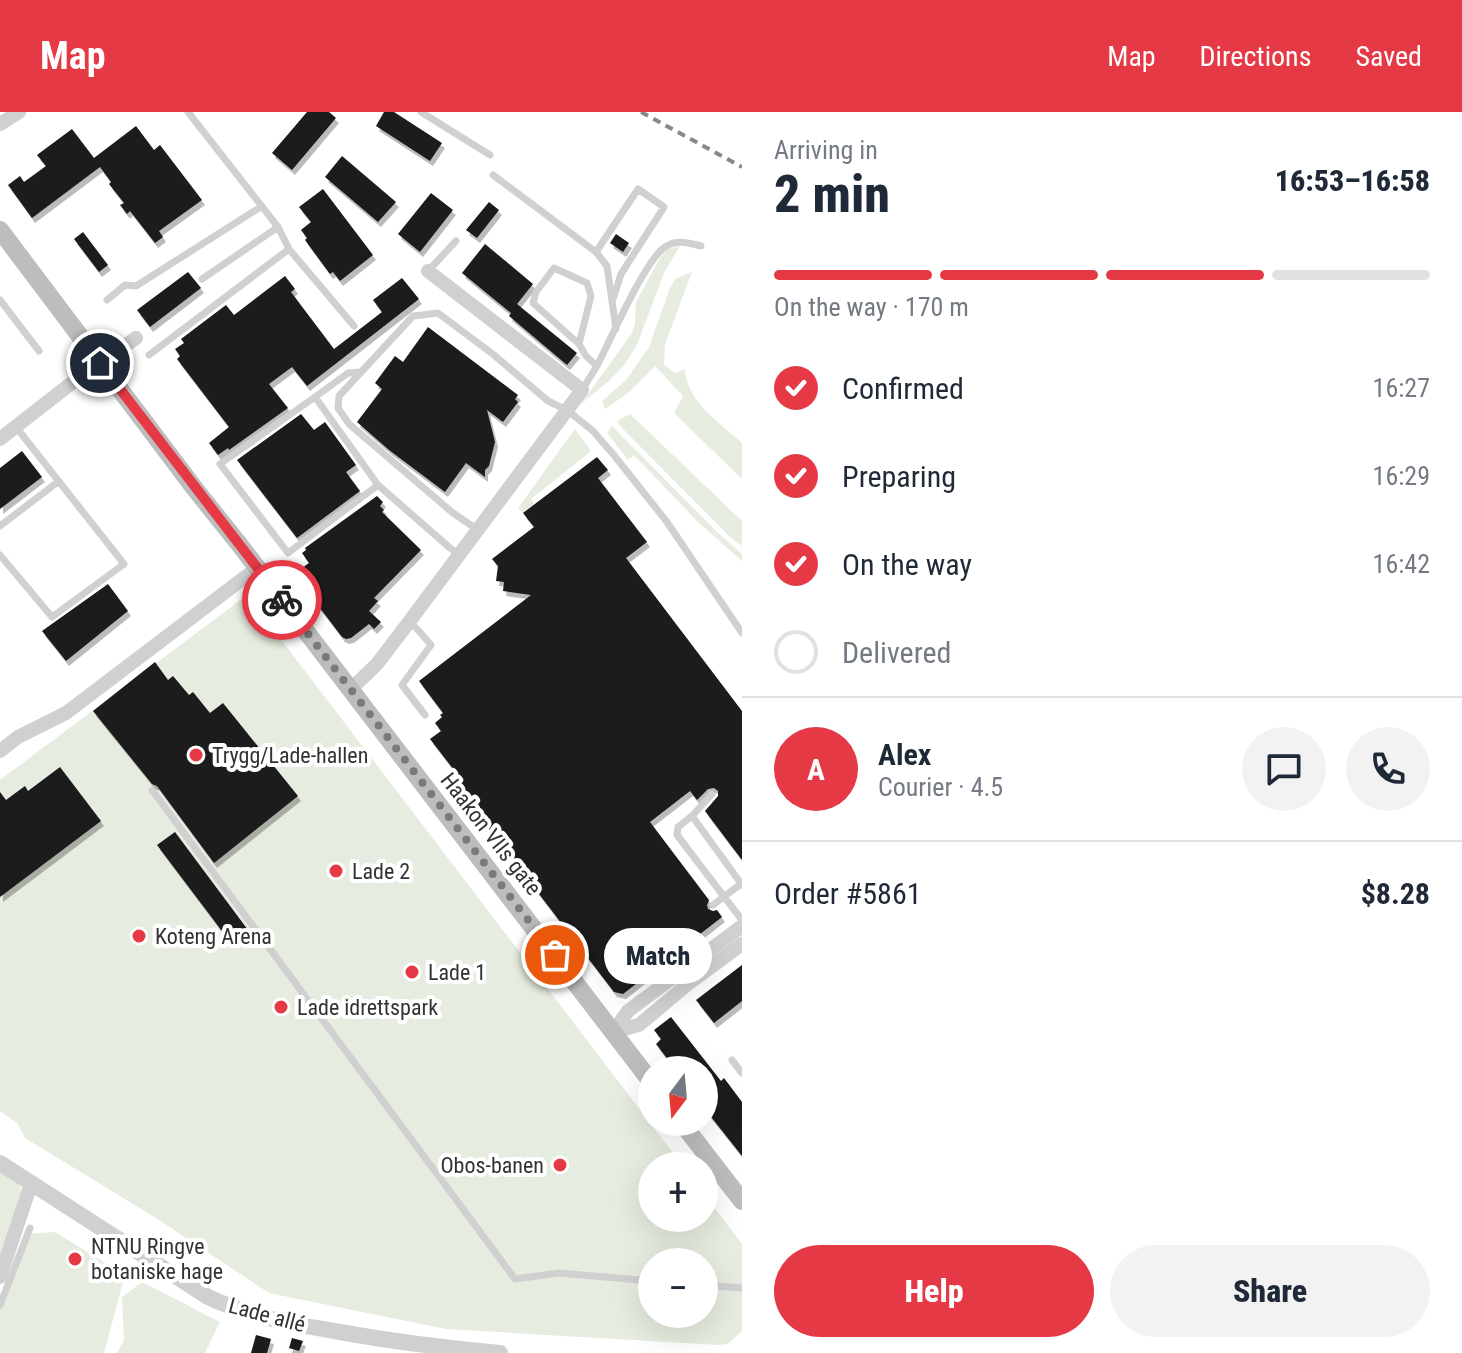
<!DOCTYPE html>
<html lang="en">
<head>
<meta charset="utf-8">
<style>
  :root { --surface:#fff; --page:#f2f2f3; --text:#1f2937; --muted:#747a83; --line:#e0e1e3; --accent:#e63946 }
  body { margin:0; font-family:"Roboto Condensed",sans-serif; background:var(--page); color:var(--text); height:100vh; display:flex; flex-direction:column; font-size:30px; white-space:nowrap }
  * { box-sizing:border-box; margin:0 }
  p { font-size:26px; color:var(--muted) }
  .icon { flex:none; width:44px; height:44px; fill:none; stroke:currentColor; stroke-width:2; stroke-linecap:round; stroke-linejoin:round }
  .map { position:relative; flex:1; overflow:hidden }
  .side { display:flex; flex-direction:column; background:var(--surface); width:720px }
  .side>* { flex:none }
  .needle { width:52px; rotate:196deg }
  .fabs { position:absolute; left:638px; top:944px; display:grid; gap:16px }
  .fabs a { display:grid; place-items:center; width:80px; height:80px; border-radius:50%; background:var(--surface); box-shadow:0 8px 32px #0002; font-size:40px }
  .pin { position:absolute; display:grid; place-items:center; width:68px; height:68px; color:#fff; margin:-34px; border:4px solid #fff; border-radius:50%; box-shadow:0 2px 8px #0007 }
  .courier { position:absolute; display:grid; place-items:center; width:80px; height:80px; margin:-40px; border:6px solid #e63946; border-radius:50%; background:#fff; color:#222; box-shadow:0 2px 10px #0007 }
  .bubble { position:absolute; height:56px; border-radius:28px; background:var(--surface); box-shadow:0 8px 32px #0002; font-size:26px; font-weight:800; line-height:56px; text-align:center }
  .overview em { font-style:normal; font-weight:800 }
  .overview div { display:flex; flex-direction:column-reverse }
  .overview { display:flex; align-items:center; justify-content:space-between; height:136px; padding:0 32px }
  h1 { font-size:52px; font-weight:800; line-height:60px }
  .bar { display:grid; grid-template-columns:repeat(4,1fr); gap:12px 8px; align-content:center; height:96px; padding:0 32px }
  .bar i { height:10px; border-radius:6px; background:var(--line) }
  .bar .selected { background:var(--accent) }
  .bar p { grid-column:span 4 }
  .line { display:flex; align-items:center; gap:20px; padding:0 32px; border-top:2px solid var(--line) }
  .line div { flex:1 }
  .round { display:grid; place-items:center; flex:none; width:84px; height:84px; border-radius:42px; background:var(--page) }
  ol { padding:0 32px; list-style:none }
  li { display:flex; align-items:center; gap:24px; height:88px }
  li p { margin-inline-start:auto }
  li .icon { padding:8px; border-radius:50%; background:var(--accent); color:#fff; stroke-width:4 }
  li:last-child { color:var(--muted) }
  li i { width:44px; height:44px; border:4px solid var(--line); border-radius:50% }
  .primary-button { display:flex; gap:16px; margin-top:auto; padding:16px 32px }
  .primary-button a { flex:1; height:92px; border-radius:48px; background:var(--accent); color:#fff; font-size:32px; font-weight:800; line-height:92px; text-align:center }
  .primary-button a+a { background:var(--page); color:var(--text) }
  header { display:flex; align-items:center; gap:48px; box-sizing:border-box; height:112px; padding:0 40px; background:var(--accent); color:#fff }
  header strong { font-size:38px }
  nav { display:flex; gap:44px; margin-inline-start:auto; font-size:28px }
  main { display:flex; flex:1; min-height:0 }
  .map>svg:first-child { display:block }
  .green { fill:#e6ecdf; fill-rule:evenodd }
  .building { fill:#1a1a1a; filter:url(#shadow) }
  .lines { fill:none; stroke-linecap:round; stroke-linejoin:round }
  .service { stroke:#d0d0d0; stroke-width:7 }
  .minor { stroke:#d0d0d0; stroke-width:14 }
  .tertiary { stroke:#d0d0d0; stroke-width:16 }
  .secondary { stroke:#bdbdbd; stroke-width:18 }
  .rail { stroke:#888; stroke-width:4; stroke-dasharray:8 6; stroke-linecap:butt }
  .done { stroke:#7a7a7a; stroke-width:8; stroke-dasharray:0 14.4 }
  .route { stroke:#e63946; stroke-width:10 }
  .poi-dot { fill:#e63946; stroke:#fff; stroke-width:3 }
  .labels { text-anchor:middle; dominant-baseline:central; stroke-width:8; stroke-linejoin:round; paint-order:stroke }
  .poi-label { font-size:22px; fill:#333; stroke:#fff; text-anchor:start }
  .street-label { font-size:22px; fill:#333; stroke:#fff }
</style>
</head>
<body>
<header>
<strong>Map</strong>
<nav><a>Map</a><a>Directions</a><a>Saved</a></nav>
</header>
<main>
<div class="map">
<svg width="742" height="1241" viewBox="0 0 742 1241">
  <defs>
    <filter id="shadow"><feDropShadow dx="3" dy="5" stdDeviation="0" flood-color="#0004"/></filter>
  </defs>
  <rect width="100%" height="100%" fill="#fff"/>
  <path class="green" d="M680,134L664,161L636,235L624,253L610,268L581,292L632,221L635,212L636,190L660,146L668,137Z
    M692,160L665,232L664,253L675,261L685,257C686,289 720,311 742,331V367L674,301L683,284L655,254L628,281L605,297L602,289L627,267L649,235L670,176L675,167Z
    M630,302L742,409V434L730,425L621,315L617,309Z
    M612,314L716,419L742,442V449L698,410L634,343L628,348L607,321Z
    M575,317L591,339L531,387L534,392L523,401L518,396Z
    M247,483L683,1054H652V1106H704V1082L742,1132V1219L728,1232L718,1233L446,1217L269,1181L156,1106L25,1026L18,1012L0,999V668ZM652,1150H704V1202H652Z
    M0,1056L20,1069L22,1094L0,1153Z
    M55,1120L125,1163L104,1241H0V1191L26,1122Z
    M142,1170L220,1210L205,1241H117L124,1229L122,1185Z"/>
  <path class="building" d="M307,0H329L336,6L292,58L272,41Z
    M384,0H394L442,31L430,49L376,14Z
    M136,14L154,38L160,33L202,88L159,119L163,125L155,131L130,99L127,102L120,93L124,91L109,72L111,70L100,55L32,106L8,73L20,64L24,70L46,54L37,43L72,17L94,46Z
    M342,44L396,90L378,110L325,65Z
    M323,77L373,143L340,169L333,160L330,162L305,128L307,126L301,118L311,110L299,95Z
    M431,81L453,98L420,140L398,122Z
    M489,90L499,98L477,126L466,118Z
    M83,120L108,153L99,160L74,127Z
    M616,122L629,131L623,140L610,131Z
    M485,132L533,172L517,192L577,241L567,253L509,204L511,201L462,161Z
    M188,160L201,176L150,215L137,198Z
    M285,164L295,177L291,180L334,237L382,200L373,188L402,166L419,187L307,274L292,255L269,272L288,296L229,338L228,336L218,343L209,331L229,315L177,247L180,244L175,237L184,231L181,227L226,193L234,203Z
    M428,215L518,283L515,287L518,290L503,310L487,298L495,330L489,354L485,358V365L466,351L445,380L389,338L357,310L382,277L375,271L395,244L403,250Z
    M301,302L314,318L325,310L356,353L346,360L360,379L297,426L237,348Z
    M22,339L42,365L0,397V356Z
    M597,345L608,358L598,366L647,430L626,446L742,599V748L705,699L718,684V679L714,676L708,677L697,688L690,679L650,710L709,788L707,793L708,797L713,799L717,798L722,805L623,882L614,880L448,663L454,658L430,627L441,619L435,611L442,605L440,603L443,601L419,569L531,483L503,479L504,470L496,469L498,454L492,447L534,415L523,401Z
    M377,384L383,390L380,394L384,398L382,400L421,438L374,486L378,489L369,499L381,510L374,517L369,512L351,526L346,527L342,525L294,462L309,451L302,441L306,438L305,436Z
    M108,472L128,499L66,549L42,519Z
    M155,550L168,568L173,564L189,583L193,580L210,601L223,591L298,684L214,751L157,674L152,672L93,599Z
    M60,655L101,709L0,785V680L6,688L25,674L28,679Z
    M175,720L248,818L231,831L157,733Z
    M742,853V889L714,911L696,888Z
    M671,905L721,969L724,966L742,990V1044L704,996V958H676L656,932L661,927L654,918Z
    M256,1223L271,1227L267,1241H251Z
    M292,1226L303,1229L299,1239L289,1236Z"/>
  <g class="lines">
    <path class="service" d="M188,0L278,115L289,137L354,214
      M421,0L490,43
      M493,63L596,140L607,154L616,217
      M596,140L638,77L664,95L621,162L613,187
      M428,159L456,129
      M202,167L278,115
      M0,188L39,239
      M107,188L125,173L136,174L262,94
      M579,232L533,191L536,180L554,156L587,171L591,184L579,232L586,244L597,254L582,278
      M149,243L289,137
      M597,254C610,229 645,148 665,135C677,127 688,131 701,134
      M315,285L348,261L361,260
      M378,373L288,441L220,352L315,285L378,373L450,436L460,443
      M0,414L59,369
      M478,418L453,401L349,312L338,296L339,284L413,204L438,201L494,243L548,289L567,298L593,319L613,342L667,410L742,521
      M0,443L52,505L124,452L16,315
      M409,510L418,518L431,533L402,573L425,603
      M152,678L515,1167L559,1161L652,1169
      M712,682L692,704L678,715L677,723L742,808
      M692,704L742,773
      M713,793L742,771
      M732,948L742,961
      M704,1173L742,1176
      M0,1193L30,1116"/>
    <path class="minor" d="M0,12L19,0
      M0,327L73,270L136,226
      M350,578L377,552L409,510L582,278L428,159
      M0,639L18,625L66,601L257,456
      M613,920L628,899L742,814
      M613,920L639,913L689,871L742,832
      M0,1165L31,1072"/>
    <path class="tertiary" d="M0,1051L208,1185C251,1205 288,1211 334,1219C389,1229 444,1236 500,1241"/>
    <path class="secondary" d="M0,118L195,377L239,432L652,971
      M681,1010L742,1089"/>
    <path class="rail" d="M641,0L742,55"/>
  </g>
  <g class="lines">
    <path class="done" d="M282,488L555,843"/>
    <path class="route" d="M100,251L282,488"/>
  </g>
  <g class="poi-dot">
    <circle cx="196" cy="643" r="8"/>
    <circle cx="336" cy="759" r="8"/>
    <circle cx="139" cy="824" r="8"/>
    <circle cx="412" cy="860" r="8"/>
    <circle cx="281" cy="895" r="8"/>
    <circle cx="560" cy="1053" r="8"/>
    <circle cx="75" cy="1147" r="8"/>
  </g>
  <g class="labels">
    <g class="poi-label">
      <text x="212" y="643">Trygg/Lade-hallen</text>
      <text x="352" y="759">Lade 2</text>
      <text x="155" y="824">Koteng Arena</text>
      <text x="428" y="860">Lade 1</text>
      <text x="297" y="895">Lade idrettspark</text>
      <text x="544" y="1053" text-anchor="end">Obos-banen</text>
      <text x="91" y="1134">NTNU Ringve<tspan x="91" dy="25">botaniske hage</tspan></text>
    </g>
    <g class="street-label">
      <text transform="translate(491 722) rotate(52)">Haakon VIIs gate</text>
      <text transform="translate(267 1203) rotate(15)">Lade allé</text>
    </g>
  </g>
</svg>
<div class="fabs">
<a><svg class="needle" viewBox="-14 -14 28 28"><path d="M0-13l5 13h-10z" fill="#e53935"/><path d="M0 13l5-13h-10z" fill="#747a83"/></svg></a>
<a>+</a>
<a>−</a>
</div>
<div class="pin" style="left:555px;top:843px;background:#ea580c"><svg class="icon" aria-label="bag" viewBox="0 0 24 24"><path d="M5 8h14l-1 12H6zM9 8a3 3 0 0 1 6 0"/></svg></div>
<div class="pin" style="left:100px;top:251px;background:#1f2937"><svg class="icon" aria-label="home" viewBox="0 0 24 24"><path d="M3 11l9-7 9 7M6 9v11h12V9"/></svg></div>
<div class="courier" style="left:282px;top:488px"><svg class="icon" aria-label="bike" viewBox="0 0 24 24"><circle cx="6" cy="16" r="4"/><circle cx="18" cy="16" r="4"/><path d="M6 16l4-8h5l3 8M10 8l3 8H6M13 5h3"/></svg></div>
<div class="bubble" style="left:604px;top:816px;width:108px">Match</div>
</div>
<section class="side">
<div class="overview"><div><h1>2 min</h1><p>Arriving in</p></div><em>16:53–16:58</em></div>
<div class="bar"><i class="selected"></i><i class="selected"></i><i class="selected"></i><i></i><p>On the way · 170 m</p></div>
<ol>
<li><svg class="icon" aria-label="check" viewBox="0 0 24 24"><path d="M5 12l5 5 9-10"/></svg>Confirmed<p>16:27</p></li>
<li><svg class="icon" aria-label="check" viewBox="0 0 24 24"><path d="M5 12l5 5 9-10"/></svg>Preparing<p>16:29</p></li>
<li><svg class="icon" aria-label="check" viewBox="0 0 24 24"><path d="M5 12l5 5 9-10"/></svg>On the way<p>16:42</p></li>
<li><i></i>Delivered</li>
</ol>
<div class="line" style="height:144px"><b class="round" style="background:var(--accent);color:#fff">A</b><div><b>Alex</b><p>Courier · 4.5</p></div><a class="round"><svg class="icon" aria-label="chat" viewBox="0 0 24 24"><path d="M4 5h16v11H9l-5 4z"/></svg></a><a class="round"><svg class="icon" aria-label="phone" viewBox="0 0 24 24"><path d="M5 4h4l2 5-3 2q2 4 5 5l2-3 5 2v4C11 20 4 13 5 4z"/></svg></a></div>
<div class="line" style="height:104px"><div>Order #5861</div><b>$8.28</b></div>
<div class="primary-button"><a>Help</a><a>Share</a></div>
</section>
</main>
</body>
</html>
